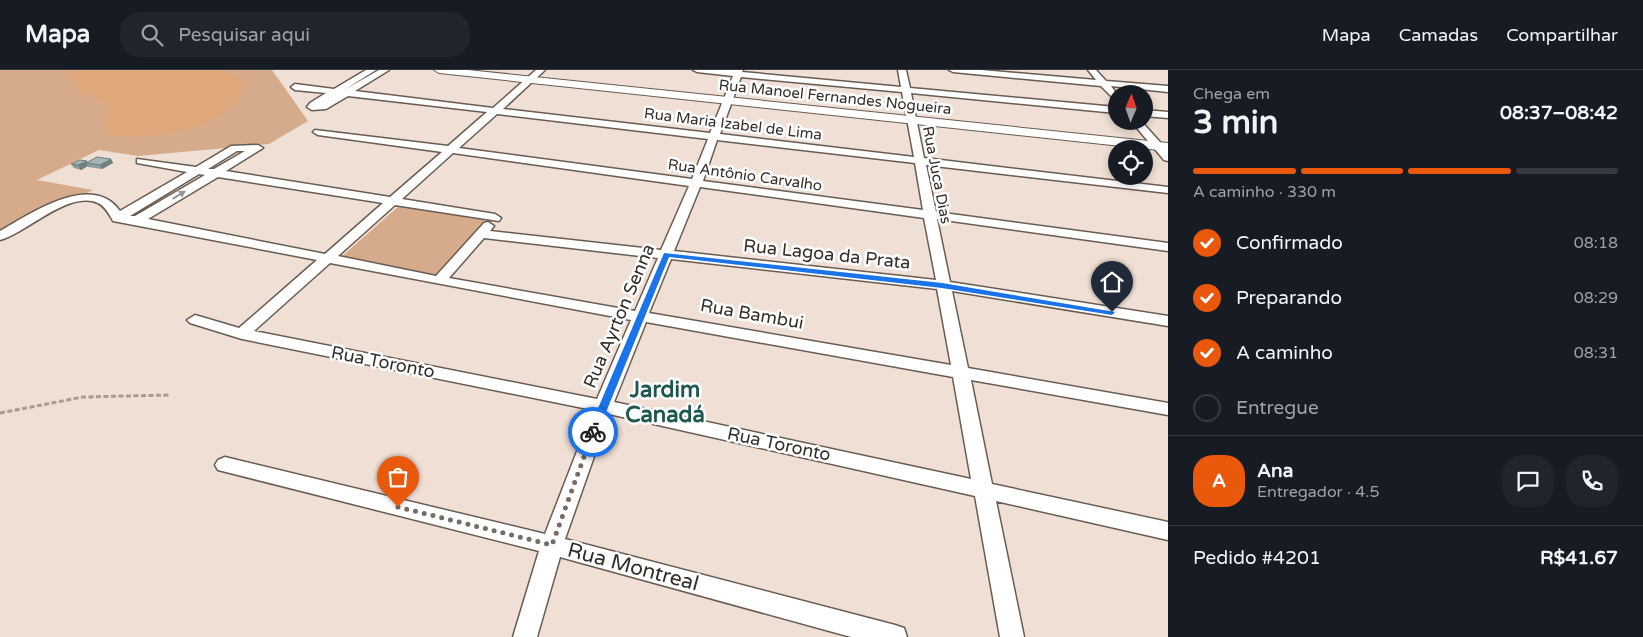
<!DOCTYPE html>
<html lang="pt">
<head>
<meta charset="utf-8">
<style>
  :root { --surface:#171b24; --page:#20242c; --text:#f1f3f6; --muted:#9ea1a6; --line:#363941; --accent:#ea580c }
  body { margin:0; font-family:"Varela Round",sans-serif; background:var(--page); color:var(--text); height:100vh; display:flex; flex-direction:column; font-size:19px; white-space:nowrap }
  * { box-sizing:border-box; margin:0 }
  p { font-size:16px; color:var(--muted) }
  .icon { flex:none; width:28px; height:28px; fill:none; stroke:currentColor; stroke-width:2; stroke-linecap:round; stroke-linejoin:round }
  .map { position:relative; flex:1; overflow:hidden }
  .details { display:flex; flex-direction:column; background:var(--surface); width:475px }
  .details>* { flex:none }
  .needle { width:32px; rotate:2deg }
  .buttons { position:absolute; left:1108px; top:15px; display:grid; gap:10px }
  .buttons a { display:grid; place-items:center; width:45px; height:45px; border-radius:50%; background:var(--surface); box-shadow:0 2px 8px #0003; font-size:25px }
  .pin { position:absolute; display:grid; place-items:center; width:42px; height:42px; color:#fff; margin:-51px -21px; border-radius:50% 50% 50% 0; rotate:-45deg; box-shadow:0 0 5px #0007 }
  .pin .icon { rotate:45deg }
  .courier { position:absolute; display:grid; place-items:center; width:50px; height:50px; margin:-25px; border:4px solid #1a73e8; border-radius:50%; background:#fff; color:#222; box-shadow:0 1px 6px #0007 }
  .overview em { font-style:normal; font-weight:700 }
  .overview div { display:flex; flex-direction:column-reverse }
  .overview { display:flex; align-items:center; justify-content:space-between; height:85px; padding:0 25px }
  h1 { font-size:32px; font-weight:700; line-height:38px }
  .bar { display:grid; grid-template-columns:repeat(4,1fr); gap:8px 5px; align-content:center; height:60px; padding:0 25px }
  .bar i { height:6px; border-radius:4px; background:var(--line) }
  .bar .selected { background:var(--accent) }
  .bar p { grid-column:span 4 }
  .line { display:flex; align-items:center; gap:12px; padding:0 25px; border-top:1px solid var(--line) }
  .line div { flex:1 }
  .round { display:grid; place-items:center; flex:none; width:52px; height:52px; border-radius:20px; background:var(--page) }
  ol { padding:0 25px; list-style:none }
  li { display:flex; align-items:center; gap:15px; height:55px }
  li p { margin-inline-start:auto }
  li .icon { padding:5px; border-radius:50%; background:var(--accent); color:#fff; stroke-width:4 }
  li:last-child { color:var(--muted) }
  li i { width:28px; height:28px; border:2px solid var(--line); border-radius:50% }
  header { display:flex; align-items:center; gap:30px; box-sizing:border-box; height:70px; padding:0 25px; background:var(--surface); border-bottom:1px solid var(--line) }
  header strong { font-size:24px }
  nav { display:flex; gap:28px; margin-inline-start:auto; font-size:18px }
  .search { width:350px; height:45px; background:var(--page); display:flex; align-items:center; gap:12px; box-sizing:border-box; padding:0 18px; border-radius:20px; color:var(--muted); font-size:19px }
  main { display:flex; flex:1; min-height:0 }
  .map>svg:first-child { display:block }
  .green { fill:#d5ab8b }
  .forest { fill:#dfa77c }
  .lines { fill:none; stroke-linecap:round; stroke-linejoin:round }
  .minor-casing { stroke:#695c52; stroke-width:3 }
  .tertiary-casing { stroke:#695c52; stroke-width:2 }
  .path { stroke:#a79b92; stroke-width:3; stroke-dasharray:5 2.5; stroke-linecap:butt }
  .minor { fill:#fff; fill-rule:evenodd }
  .tertiary { fill:#fff; fill-rule:evenodd }
  .wall { fill:#8b9d9a }
  .shaded-wall { fill:#717f7d }
  .building { fill:#a2b6b3; stroke:#717f7d }
  .oneway { fill:#9a9694 }
  .route { fill:#1a73e8 }
  .done { stroke:#756c65; stroke-width:5; stroke-dasharray:0 9 }
  .labels { text-anchor:middle; dominant-baseline:central; stroke-width:5; stroke-linejoin:round; paint-order:stroke }
  .far-street-label { font-size:15px; fill:#342e29; stroke:#fff }
  .street-label { font-size:18px; fill:#342e29; stroke:#fff }
  .near-street-label { font-size:21px; fill:#342e29; stroke:#fff }
  .district-label { font-size:22px; font-weight:bold; fill:#1e5751; stroke:#fff }
</style>
</head>
<body>
<header>
<strong>Mapa</strong>
<div class="search"><svg class="icon" aria-label="search" viewBox="0 0 24 24"><circle cx="10" cy="10" r="6"/><path d="M15 15l6 6"/></svg>Pesquisar aqui</div>
<nav><a>Mapa</a><a>Camadas</a><a>Compartilhar</a></nav>
</header>
<main>
<div class="map">
<svg width="1168" height="567" viewBox="0 0 1168 567">
  <rect width="100%" height="100%" fill="#efdfd4"/>
  <path class="green" d="M0,0H272L308,51L269,74L138,86L99,80L37,110L93,120L0,163Z
    M399,136L485,150L435,207L340,188Z"/>
  <path class="forest" d="M66,0H221L247,11C247,18 243,22 239,28C211,65 148,70 106,64L102,53L110,36L77,20Z"/>
  <g class="lines">
    <g class="minor-casing">
      <path id="minor" d="M366,0H376L344,20L379,0H389L355,21L493,38L536,0H545L503,39L710,63L733,6L697,2L693,0H743L742,2L901,17L898,0H906L910,18L1116,37V43L911,23L924,88L1168,117V123L926,95L936,142L1168,173V181L937,149L950,212L1168,246V256L952,221L968,298L1168,333V345L971,310L992,414L1168,452V470L996,431L1024,567H1000L975,426L609,344L565,469L895,555L904,558L907,567H851L560,487L537,567H513L539,481L218,400L215,395L218,390L225,387L545,464L593,340L242,269L190,253L187,250L195,245L239,258L317,190L113,151C109,144 105,136 98,133C68,120 27,163 0,170V161C30,144 92,101 120,141L187,102L137,93V89L196,97L231,76L258,75L263,78L226,101L390,127L442,82L318,65L313,62L315,60L448,76L487,42L348,26L326,39L312,40L307,37L310,33L326,23L295,20L291,17L295,14L334,19ZM741,7L902,22L914,87L720,64ZM497,44L708,69L692,109L459,78ZM717,70L915,93L923,140L703,111ZM237,81H245L214,99H208ZM453,83L689,116L661,180L490,161L494,156L488,152L484,153L436,206L338,186L395,135L499,151L501,148L495,144L402,129ZM199,104L205,105L135,146H130ZM218,107L383,133L325,184L148,149ZM700,117L924,148L936,210L674,181ZM484,168L658,188L635,241L449,208ZM671,189L937,219L951,295L649,243ZM330,193L631,250L597,329L254,261ZM646,252L953,307L971,409L614,332Z
        M949,0H981L1096,10L1088,0H1096L1106,11L1168,16V22L1111,16L1117,24L1116,31L1101,16L953,2Z
        M1144,40L1168,42V48L1144,46Z
        M1131,51H1141L1168,81V91L1164,90Z"/>
    </g>
    <g class="tertiary-casing">
      <path id="tertiary" d="M434,0H468L1168,73V81L439,3Z"/>
    </g>
    <path class="path" d="M0,343L83,327L171,325"/>
    <use href="#minor" class="minor"/>
    <use href="#tertiary" class="tertiary"/>
  </g>
  <path class="wall" d="M111,89L113,93L102,99L88,97V96L81,100L74,98L71,94L87,91V92Z"/>
  <path class="shaded-wall" d="M111,89L113,93L102,99L100,95Z
    M87,91L88,93H86L88,96L81,100L78,95Z"/>
  <path class="building" d="M97,87L111,89L100,95L86,93Z
    M80,90L87,91L78,95L71,94Z"/>
  <defs><path id="oneway-solid" d="M-6-.8H1V-3.2L6.5 0L1 3.2V.8H-6Z" transform="scale(1.25)"/></defs>
  <use class="oneway" href="#oneway-solid" transform="translate(179 125) rotate(-31)"/>
  <path class="route" d="M664,183L942,213L1115,242L1112,245L942,218L669,187L598,362L593,365L590,364L588,362Z"/>
  <g class="lines">
    <path class="done" d="M398,437L552,475L593,362"/>
  </g>
  <g class="labels">
    <g class="far-street-label">
      <text transform="translate(835 27) rotate(6)">Rua Manoel Fernandes Nogueira</text>
      <text transform="translate(733 54) rotate(7)">Rua Maria Izabel de Lima</text>
      <text transform="translate(745 105) rotate(8)">Rua Antônio Carvalho</text>
      <text transform="translate(937 105) rotate(79)">Rua Juca Dias</text>
    </g>
    <g class="street-label">
      <text transform="translate(827 184) rotate(6)">Rua Lagoa da Prata</text>
      <text transform="translate(752 244) rotate(10)">Rua Bambui</text>
      <text transform="translate(619 246) rotate(-67)">Rua Ayrton Senna</text>
      <text transform="translate(383 292) rotate(11)">Rua Toronto</text>
      <text transform="translate(779 374) rotate(12)">Rua Toronto</text>
    </g>
    <g class="near-street-label">
      <text transform="translate(633 497) rotate(15)">Rua Montreal</text>
    </g>
    <g class="district-label">
      <text x="665" y="320">Jardim<tspan x="665" dy="25">Canadá</tspan></text>
    </g>
  </g>
</svg>
<div class="buttons">
<a><svg class="needle" viewBox="-14 -14 28 28"><path d="M0-13l5 13h-10z" fill="#e53935"/><path d="M0 13l5-13h-10z" fill="#9ea1a6"/></svg></a>
<a><svg class="icon" aria-label="locate" viewBox="0 0 24 24"><circle cx="12" cy="12" r="6"/><path d="M12 2v4M12 18v4M2 12h4M18 12h4"/></svg></a>
</div>
<div class="pin" style="left:398px;top:437px;background:#ea580c"><svg class="icon" aria-label="bag" viewBox="0 0 24 24"><path d="M5 8h14l-1 12H6zM9 8a3 3 0 0 1 6 0"/></svg></div>
<div class="pin" style="left:1112px;top:242px;background:#1f2937"><svg class="icon" aria-label="home" viewBox="0 0 24 24"><path d="M3 11l9-7 9 7M6 9v11h12V9"/></svg></div>
<div class="courier" style="left:593px;top:362px"><svg class="icon" aria-label="bike" viewBox="0 0 24 24"><circle cx="6" cy="16" r="4"/><circle cx="18" cy="16" r="4"/><path d="M6 16l4-8h5l3 8M10 8l3 8H6M13 5h3"/></svg></div>
</div>
<section class="details">
<div class="overview"><div><h1>3 min</h1><p>Chega em</p></div><em>08:37–08:42</em></div>
<div class="bar"><i class="selected"></i><i class="selected"></i><i class="selected"></i><i></i><p>A caminho · 330 m</p></div>
<ol>
<li><svg class="icon" aria-label="check" viewBox="0 0 24 24"><path d="M5 12l5 5 9-10"/></svg>Confirmado<p>08:18</p></li>
<li><svg class="icon" aria-label="check" viewBox="0 0 24 24"><path d="M5 12l5 5 9-10"/></svg>Preparando<p>08:29</p></li>
<li><svg class="icon" aria-label="check" viewBox="0 0 24 24"><path d="M5 12l5 5 9-10"/></svg>A caminho<p>08:31</p></li>
<li><i></i>Entregue</li>
</ol>
<div class="line" style="height:90px"><b class="round" style="background:var(--accent);color:#fff">A</b><div><b>Ana</b><p>Entregador · 4.5</p></div><a class="round"><svg class="icon" aria-label="chat" viewBox="0 0 24 24"><path d="M4 5h16v11H9l-5 4z"/></svg></a><a class="round"><svg class="icon" aria-label="phone" viewBox="0 0 24 24"><path d="M5 4h4l2 5-3 2q2 4 5 5l2-3 5 2v4C11 20 4 13 5 4z"/></svg></a></div>
<div class="line" style="height:65px"><div>Pedido #4201</div><b>R$41.67</b></div>
</section>
</main>
</body>
</html>
